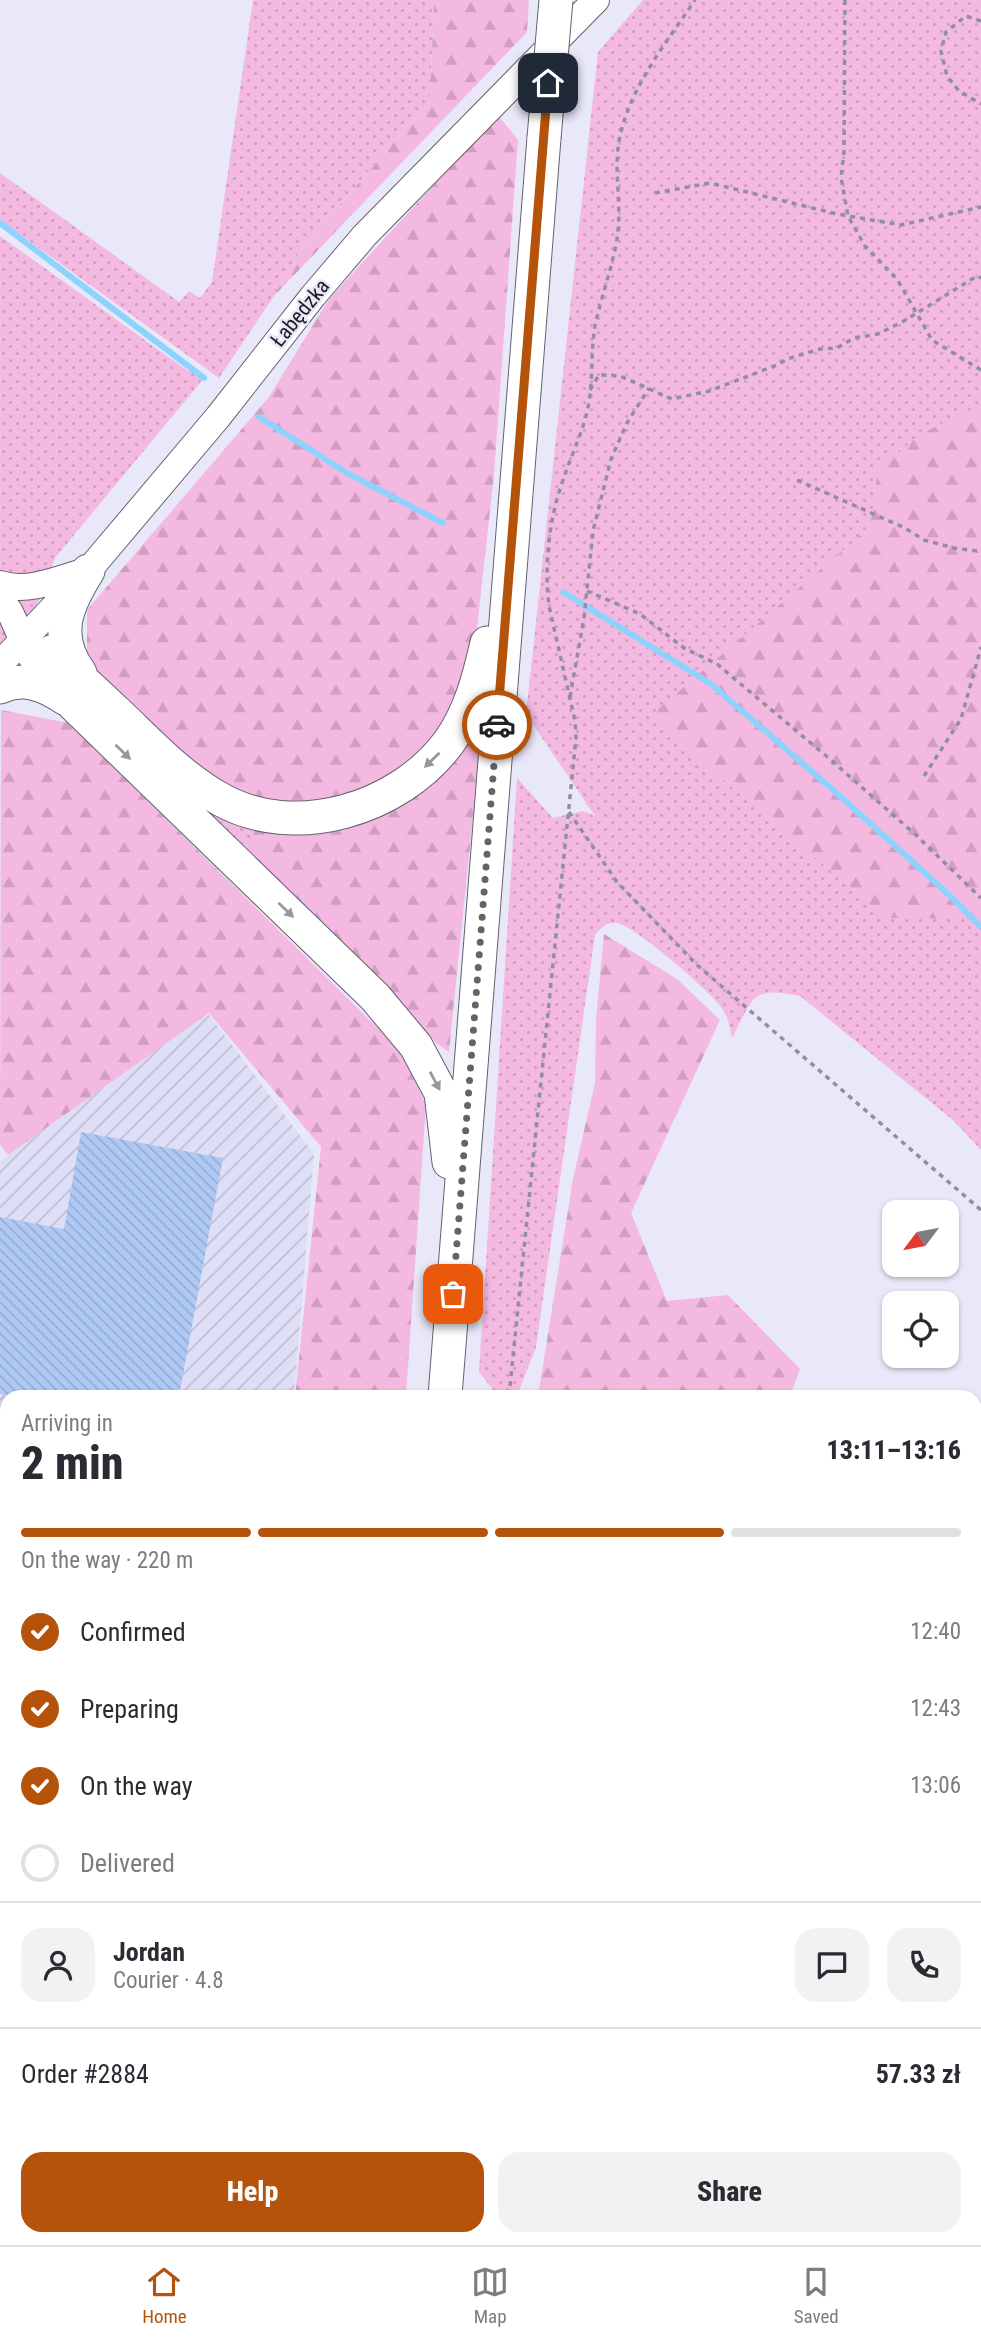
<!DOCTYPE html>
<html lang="en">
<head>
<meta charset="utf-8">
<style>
  :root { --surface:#fff; --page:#f2f2f3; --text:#2b2b33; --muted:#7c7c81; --line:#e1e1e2; --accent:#b45309 }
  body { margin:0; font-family:"Roboto Condensed",sans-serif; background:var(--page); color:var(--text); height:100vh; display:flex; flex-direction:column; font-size:26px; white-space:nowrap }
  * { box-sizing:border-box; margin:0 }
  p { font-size:23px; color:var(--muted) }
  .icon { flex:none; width:38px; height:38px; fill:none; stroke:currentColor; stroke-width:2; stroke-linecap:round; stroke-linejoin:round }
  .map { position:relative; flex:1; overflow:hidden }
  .drawer { position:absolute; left:0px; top:1390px; width:982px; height:856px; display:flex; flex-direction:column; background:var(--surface); border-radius:21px 21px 0 0; box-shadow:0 2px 5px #0004 }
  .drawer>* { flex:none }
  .needle { width:46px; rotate:238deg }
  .tools { position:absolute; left:882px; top:1200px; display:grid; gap:14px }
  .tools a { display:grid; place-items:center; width:77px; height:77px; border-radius:14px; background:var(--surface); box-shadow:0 2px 5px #0004; font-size:35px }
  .pin { position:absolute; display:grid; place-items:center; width:60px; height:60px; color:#fff; margin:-30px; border-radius:14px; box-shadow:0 4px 10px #0006 }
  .courier { position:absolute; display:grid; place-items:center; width:70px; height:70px; margin:-35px; border:5px solid #b45309; border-radius:50%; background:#fff; color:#222; box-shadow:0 2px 9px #0007 }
  .summary em { font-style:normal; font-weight:800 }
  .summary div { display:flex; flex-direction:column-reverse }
  .summary { display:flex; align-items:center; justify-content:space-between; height:119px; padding:0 21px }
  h1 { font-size:46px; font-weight:800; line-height:52px }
  .bar { display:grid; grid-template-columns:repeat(4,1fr); gap:10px 7px; align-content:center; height:84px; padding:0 21px }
  .bar i { height:9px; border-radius:5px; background:var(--line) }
  .bar .active { background:var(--accent) }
  .bar p { grid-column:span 4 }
  .line { display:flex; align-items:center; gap:18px; padding:0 21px; border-top:2px solid var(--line) }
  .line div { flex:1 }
  .round { display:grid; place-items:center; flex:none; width:74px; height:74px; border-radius:21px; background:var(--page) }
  ol { padding:0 21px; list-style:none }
  li { display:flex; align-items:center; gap:21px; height:77px }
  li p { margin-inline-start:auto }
  li .icon { padding:7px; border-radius:50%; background:var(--accent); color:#fff; stroke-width:4 }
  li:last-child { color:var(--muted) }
  li i { width:38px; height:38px; border:4px solid var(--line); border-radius:50% }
  .cta { display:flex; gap:14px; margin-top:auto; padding:14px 21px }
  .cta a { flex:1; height:80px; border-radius:21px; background:var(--accent); color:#fff; font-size:28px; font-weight:800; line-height:80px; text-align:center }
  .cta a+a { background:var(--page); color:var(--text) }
  .tabs { display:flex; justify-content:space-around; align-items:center; height:98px; border-top:2px solid var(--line); background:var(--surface); font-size:19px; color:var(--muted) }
  .tabs a { display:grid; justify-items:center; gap:4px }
  .tabs .active { color:var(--accent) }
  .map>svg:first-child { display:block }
  .industrial { fill:url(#industrial-furrows) }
  .grass { fill:url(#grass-dots) }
  .forest { fill:url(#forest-firs) }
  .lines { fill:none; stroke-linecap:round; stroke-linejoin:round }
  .stream { stroke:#8dd3fd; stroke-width:6 }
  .building { fill:url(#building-back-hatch) }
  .minor-casing { stroke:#626270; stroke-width:28 }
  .major-casing { stroke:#626270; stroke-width:35 }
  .path { stroke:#90909d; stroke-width:3.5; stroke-dasharray:5 5; stroke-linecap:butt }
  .minor { stroke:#fff; stroke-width:26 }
  .major { stroke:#fff; stroke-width:33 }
  .major-bridge-casing { stroke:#626270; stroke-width:35; stroke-linecap:butt }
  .major-bridge { stroke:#fff; stroke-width:33 }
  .oneway { fill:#98989b }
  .done { stroke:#63636d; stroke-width:7; stroke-dasharray:0 12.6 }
  .route { stroke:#b45309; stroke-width:9 }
  .labels { text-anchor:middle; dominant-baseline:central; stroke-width:5; stroke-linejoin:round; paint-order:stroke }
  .street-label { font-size:21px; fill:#1b1b21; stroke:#e8e8f9 }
</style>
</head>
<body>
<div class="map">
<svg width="981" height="2245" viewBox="0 0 981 2245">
  <defs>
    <pattern id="industrial-furrows" width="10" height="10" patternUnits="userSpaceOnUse" patternTransform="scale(1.75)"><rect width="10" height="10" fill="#dfdef7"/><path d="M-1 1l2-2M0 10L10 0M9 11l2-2" fill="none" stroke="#bfbed3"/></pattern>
    <pattern id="grass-dots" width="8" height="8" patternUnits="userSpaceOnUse" patternTransform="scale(1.75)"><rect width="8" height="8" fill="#f4b9e1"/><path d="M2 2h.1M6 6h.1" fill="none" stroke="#d19ec1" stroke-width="1.8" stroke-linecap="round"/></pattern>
    <pattern id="forest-firs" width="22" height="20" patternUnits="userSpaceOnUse" patternTransform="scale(1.75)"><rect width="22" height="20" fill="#f4b9e1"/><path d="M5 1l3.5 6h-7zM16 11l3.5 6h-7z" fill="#d19ec1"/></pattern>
    <pattern id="building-back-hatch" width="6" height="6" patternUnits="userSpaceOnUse" patternTransform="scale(1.75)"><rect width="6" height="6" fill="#afc9f5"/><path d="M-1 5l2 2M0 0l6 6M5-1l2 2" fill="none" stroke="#96acd2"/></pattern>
  </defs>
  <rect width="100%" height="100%" fill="#e8e8f9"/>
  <path class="industrial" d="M208,1013L314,1154L294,1396H7V2238H227L226,2245H0V1161Z"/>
  <path class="grass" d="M253,0H434L430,101L301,249L274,296L219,378L0,220V173L179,302L189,291L200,298L212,282Z
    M643,0H981V1150L954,1121L800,996C750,986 754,997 732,1038C730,1027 728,1017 722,1008C711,992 635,926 617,923C607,921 601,928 595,935L536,1347L517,1396H498L479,1372L517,778L553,818L583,811L595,816L526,714L598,52Z
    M0,236L188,371L193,370L204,378L55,558L23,641L0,664Z
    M53,661L258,820L244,853Z
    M0,1785L7,1786V1816L0,1815Z"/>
  <path class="forest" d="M434,0H529L527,32L274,296L301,249L430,101Z
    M498,115L518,140L494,475L474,655L452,719L414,762L384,783L306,806L267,802L217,783L112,695L87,659V610L269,397L329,299Z
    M969,410L981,416V919L886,918L649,717L870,527L878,469L921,434Z
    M1,710L69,723L399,1049L426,1104L406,1396H295L321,1147L209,1013L8,1155L0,1144Z
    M476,724L482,728L480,747L449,1052L436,1043L395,995L244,853L258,820L305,827Z
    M604,934L677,979L720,1020L631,1213L667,1301L728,1295L800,1369L790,1396H538L573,1179L595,1083L596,1020Z
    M232,2238H349L348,2245H232Z"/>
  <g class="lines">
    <path class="stream" d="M0,223L204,378
      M259,417L347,473L443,523
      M563,592L711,684L841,797L948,894L981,927"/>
  </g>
  <path class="building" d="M81,1132L223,1158L179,1396H15L0,1394V1217L64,1229Z"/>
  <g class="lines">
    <g class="minor-casing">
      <path id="minor" d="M0,584C28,593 59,579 86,571
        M0,599L10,612L23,641
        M0,664L88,571L218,417L313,296L365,235L596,0
        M0,1437L7,1438
        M0,1826L7,1827
        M203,2245V2238"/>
    </g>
    <g class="major-casing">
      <path id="major" d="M23,641L74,705L375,997L416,1046L441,1093L449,1162
        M51,652C77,675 101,697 126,721C155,749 184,779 220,799C294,841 399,810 449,742C470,713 479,678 487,643
        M80,673C53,636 66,606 88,571
        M0,687C24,676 46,685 66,699
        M445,1396L544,138
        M379,2245L380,2238"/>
    </g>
    <path class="path" d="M845,0L844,153L841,177L848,216L865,246L897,279L932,340L981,370
      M981,21L966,16L946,32L941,51L947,76L959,91L981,104
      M655,193L710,183L837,214L901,225L981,207
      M590,390L599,375L620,376L672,399L709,391L777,365L787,359L820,349L837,348L854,338L878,334L904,321L977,276L981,278
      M797,480L905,528L924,540L954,548L977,551L981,548
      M587,591L640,614L684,648L717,664L831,760L917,836L981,898
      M570,697L584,618L593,531L611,459L627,423L649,388
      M924,776L961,719L981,647
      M569,812L617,882L697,965L981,1210
      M509,1396L576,738L575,721L549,606C544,565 549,519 563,480C570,459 580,438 586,416C594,387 590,355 595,326C601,297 612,269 617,239C623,202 611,165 622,128C635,81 668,40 695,0
      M173,2245L174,2238
      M444,2245V2238"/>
    <use href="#minor" class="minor"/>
    <use href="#major" class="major"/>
    <g class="major-bridge-casing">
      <path id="major-bridge" d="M544,138L556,0"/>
    </g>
    <use href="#major-bridge" class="major-bridge"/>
  </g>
  <defs><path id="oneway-solid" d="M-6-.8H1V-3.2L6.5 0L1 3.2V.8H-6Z" transform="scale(1.75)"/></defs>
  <g class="oneway">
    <use href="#oneway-solid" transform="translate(123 752) rotate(44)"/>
    <use href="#oneway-solid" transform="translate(432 760) rotate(136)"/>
    <use href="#oneway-solid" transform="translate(286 910) rotate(44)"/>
    <use href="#oneway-solid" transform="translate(435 1081) rotate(62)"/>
  </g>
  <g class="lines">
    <path class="done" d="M453,1294L497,725"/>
    <path class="route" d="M497,725L548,83"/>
  </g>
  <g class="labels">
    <g class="street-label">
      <text transform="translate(300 313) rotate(-51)">Łabędzka</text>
    </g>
  </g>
</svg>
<div class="tools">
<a><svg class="needle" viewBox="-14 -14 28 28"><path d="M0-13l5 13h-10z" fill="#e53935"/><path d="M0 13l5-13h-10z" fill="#7c7c81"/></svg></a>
<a><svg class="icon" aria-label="locate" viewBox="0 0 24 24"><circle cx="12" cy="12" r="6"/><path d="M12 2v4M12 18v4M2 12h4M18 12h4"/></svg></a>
</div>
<div class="pin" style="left:453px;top:1294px;background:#ea580c"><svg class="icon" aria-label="bag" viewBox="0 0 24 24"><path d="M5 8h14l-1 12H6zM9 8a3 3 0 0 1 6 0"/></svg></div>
<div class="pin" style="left:548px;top:83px;background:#1f2937"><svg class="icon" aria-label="home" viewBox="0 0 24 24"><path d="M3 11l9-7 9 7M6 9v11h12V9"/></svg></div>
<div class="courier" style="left:497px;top:725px"><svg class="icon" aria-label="car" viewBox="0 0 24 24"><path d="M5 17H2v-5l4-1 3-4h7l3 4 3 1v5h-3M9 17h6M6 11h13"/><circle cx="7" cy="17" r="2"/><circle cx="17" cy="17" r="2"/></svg></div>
<section class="drawer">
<div class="summary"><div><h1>2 min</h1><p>Arriving in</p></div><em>13:11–13:16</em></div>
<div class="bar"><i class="active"></i><i class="active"></i><i class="active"></i><i></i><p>On the way · 220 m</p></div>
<ol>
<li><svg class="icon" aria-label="check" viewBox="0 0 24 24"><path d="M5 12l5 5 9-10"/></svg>Confirmed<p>12:40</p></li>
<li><svg class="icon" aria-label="check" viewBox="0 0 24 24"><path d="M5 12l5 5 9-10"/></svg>Preparing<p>12:43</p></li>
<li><svg class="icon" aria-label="check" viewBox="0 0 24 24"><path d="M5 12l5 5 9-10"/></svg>On the way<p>13:06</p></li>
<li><i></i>Delivered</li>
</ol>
<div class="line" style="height:126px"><a class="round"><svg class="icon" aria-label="person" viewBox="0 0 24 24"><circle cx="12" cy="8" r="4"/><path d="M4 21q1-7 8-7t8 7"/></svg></a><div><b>Jordan</b><p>Courier · 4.8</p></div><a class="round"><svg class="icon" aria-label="chat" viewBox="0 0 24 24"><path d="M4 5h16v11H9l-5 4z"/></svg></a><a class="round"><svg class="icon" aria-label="phone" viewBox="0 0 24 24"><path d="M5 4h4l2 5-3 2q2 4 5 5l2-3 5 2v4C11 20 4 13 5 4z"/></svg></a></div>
<div class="line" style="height:91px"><div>Order #2884</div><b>57.33 zł</b></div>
<div class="cta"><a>Help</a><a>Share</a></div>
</section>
</div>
<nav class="tabs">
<a class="active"><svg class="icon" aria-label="home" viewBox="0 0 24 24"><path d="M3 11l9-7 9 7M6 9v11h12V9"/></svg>Home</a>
<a><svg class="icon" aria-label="map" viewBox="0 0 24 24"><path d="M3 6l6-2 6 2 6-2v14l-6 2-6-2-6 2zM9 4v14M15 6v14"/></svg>Map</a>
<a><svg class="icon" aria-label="saved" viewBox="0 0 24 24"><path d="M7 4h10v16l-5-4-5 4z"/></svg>Saved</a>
</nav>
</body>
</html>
